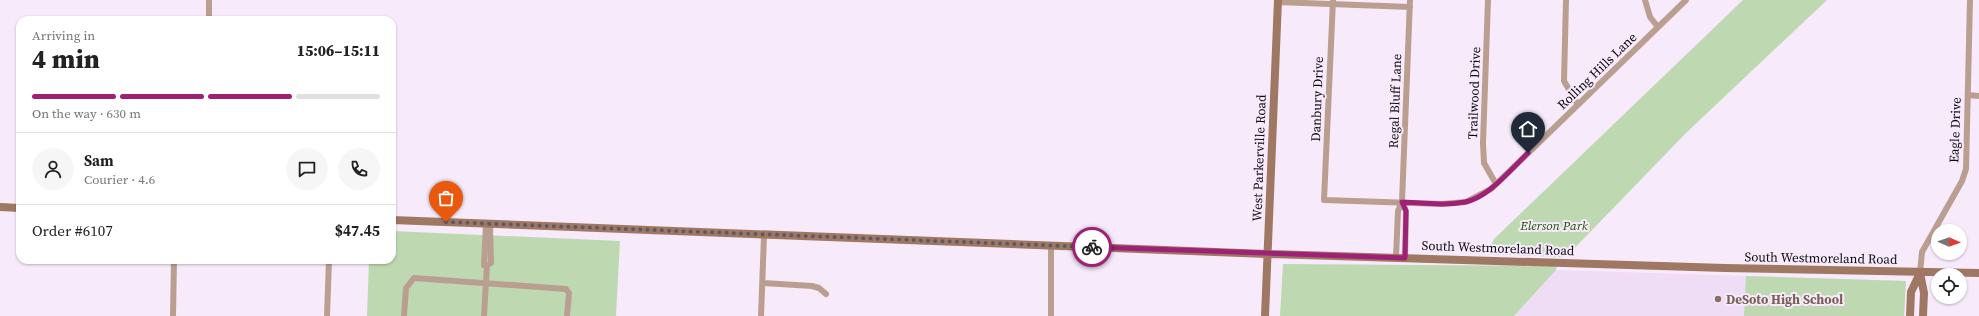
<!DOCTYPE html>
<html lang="en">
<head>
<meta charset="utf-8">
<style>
  :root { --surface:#fff; --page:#f6f6f6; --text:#222; --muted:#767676; --line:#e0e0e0; --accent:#9f2175 }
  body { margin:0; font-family:"Source Serif 4",serif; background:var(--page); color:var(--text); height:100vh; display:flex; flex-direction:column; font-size:15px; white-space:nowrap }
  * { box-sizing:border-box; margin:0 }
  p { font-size:13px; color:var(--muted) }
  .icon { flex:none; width:22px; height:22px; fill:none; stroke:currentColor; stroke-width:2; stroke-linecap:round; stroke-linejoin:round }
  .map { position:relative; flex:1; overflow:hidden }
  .details { position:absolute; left:16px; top:16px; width:380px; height:248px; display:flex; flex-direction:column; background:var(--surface); border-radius:12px; box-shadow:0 1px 3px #0004 }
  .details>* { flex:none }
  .needle { width:26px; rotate:92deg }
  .buttons { position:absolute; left:1931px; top:224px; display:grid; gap:8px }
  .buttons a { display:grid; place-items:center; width:36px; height:36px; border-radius:50%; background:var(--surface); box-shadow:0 1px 3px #0004; font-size:20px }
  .pin { position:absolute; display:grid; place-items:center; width:34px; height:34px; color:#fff; margin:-41px -17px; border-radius:50% 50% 50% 0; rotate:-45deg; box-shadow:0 0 4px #0007 }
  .pin .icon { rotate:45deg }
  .courier { position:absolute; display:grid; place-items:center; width:40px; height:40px; margin:-20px; border:3px solid #9f2175; border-radius:50%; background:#fff; color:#222; box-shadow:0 1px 5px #0007 }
  .overview em { font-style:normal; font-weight:800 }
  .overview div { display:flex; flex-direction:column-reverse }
  .overview { display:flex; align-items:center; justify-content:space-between; height:68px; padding:0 16px }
  h1 { font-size:26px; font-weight:800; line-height:30px }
  .bar { display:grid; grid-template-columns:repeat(4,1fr); gap:6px 4px; align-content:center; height:48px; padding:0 16px }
  .bar i { height:5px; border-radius:3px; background:var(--line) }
  .bar .on { background:var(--accent) }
  .bar p { grid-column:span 4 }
  .line { display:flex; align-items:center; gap:10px; padding:0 16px; border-top:1px solid var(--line) }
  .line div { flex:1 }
  .round { display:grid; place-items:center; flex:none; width:42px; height:42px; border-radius:21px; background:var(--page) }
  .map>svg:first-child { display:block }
  .built { fill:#eeddf4 }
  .green { fill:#bed9b2 }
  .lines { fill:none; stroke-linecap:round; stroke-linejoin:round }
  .street { stroke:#ba9f91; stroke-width:6 }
  .secondary { stroke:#9f7863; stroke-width:8 }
  .done { stroke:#5f5862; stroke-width:4; stroke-dasharray:0 7.2 }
  .route { stroke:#9f2175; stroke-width:5 }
  .education-dot { fill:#8d6e63; stroke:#f6eafb; stroke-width:1.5 }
  .labels { text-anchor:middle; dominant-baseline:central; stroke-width:4; stroke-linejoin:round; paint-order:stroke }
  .street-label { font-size:13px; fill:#0e0a10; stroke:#f6eafb }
  .park-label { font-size:13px; font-style:italic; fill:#204e00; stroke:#f6eafb }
  .education-label { font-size:13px; font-weight:bold; fill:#785e54; stroke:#f6eafb; text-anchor:start }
</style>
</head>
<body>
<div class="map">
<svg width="1979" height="316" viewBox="0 0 1979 316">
  <rect width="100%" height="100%" fill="#f6eafb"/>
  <path class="built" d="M1556,270L1906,281L1904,316H1514Z"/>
  <path class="green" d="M1743,0H1827L1686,133L1566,257L1487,254L1494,239Z
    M392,231L620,241L616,316H367L369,260H392Z
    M1283,264L1557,266L1556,270L1514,316H1280Z
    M1746,276L1906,281L1904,316H1744Z"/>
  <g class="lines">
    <path class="street" d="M1333,0L1324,200L1442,204L1466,202L1491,189L1686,0
      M1488,0L1483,143L1484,163L1496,184
      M1566,0L1564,81L1578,105
      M1645,0L1650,17L1658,27
      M1277,2L1410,7
      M209,20V0
      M1968,95L1979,96
      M1402,202L1406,211L1405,258
      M486,224L484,265H487
      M1396,257L1398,211L1402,202L1410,0
      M1920,273L1922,252L1962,181L1966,169L1970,0
      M763,283L812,286L819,288L826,294
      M173,316L174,260
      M327,316L329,260
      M404,316L406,288L414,278L566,289L569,293L567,316
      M484,316L487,265L491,263L490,224
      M761,316L764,236
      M1051,316V246"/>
    <path class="secondary" d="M0,207L20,208
      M392,220L1267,254L1725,268L1979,273
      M1920,273L1924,293L1923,316
      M1265,316L1278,0
      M1910,316L1911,292L1920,273"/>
  </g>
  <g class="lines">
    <path class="done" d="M446,222L1092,247"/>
    <path class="route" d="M1092,247L1405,258L1406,211L1402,202C1423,203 1444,206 1465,202C1488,198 1511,169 1528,153"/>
  </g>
  <circle class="education-dot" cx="1718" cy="299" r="4"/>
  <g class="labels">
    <g class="street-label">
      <text transform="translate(1597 71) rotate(-44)">Rolling Hills Lane</text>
      <text transform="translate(1474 93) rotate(-88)">Trailwood Drive</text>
      <text transform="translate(1317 99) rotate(-88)">Danbury Drive</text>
      <text transform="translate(1395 101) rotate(-88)">Regal Bluff Lane</text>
      <text transform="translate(1955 130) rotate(-88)">Eagle Drive</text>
      <text transform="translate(1259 158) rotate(-88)">West Parkerville Road</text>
      <text transform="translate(1498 248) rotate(2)">South Westmoreland Road</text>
      <text transform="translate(1821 258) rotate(1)">South Westmoreland Road</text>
    </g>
    <g class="park-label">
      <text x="1554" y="225">Elerson Park</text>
    </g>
    <g class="education-label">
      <text x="1726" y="299">DeSoto High School</text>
    </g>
  </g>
</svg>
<div class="buttons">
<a><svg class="needle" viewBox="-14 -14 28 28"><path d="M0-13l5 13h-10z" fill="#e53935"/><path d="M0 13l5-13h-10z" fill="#767676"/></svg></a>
<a><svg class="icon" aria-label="locate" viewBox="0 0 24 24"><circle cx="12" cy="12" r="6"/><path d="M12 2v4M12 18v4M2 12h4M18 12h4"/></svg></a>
</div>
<div class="pin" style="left:446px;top:222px;background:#ea580c"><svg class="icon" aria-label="bag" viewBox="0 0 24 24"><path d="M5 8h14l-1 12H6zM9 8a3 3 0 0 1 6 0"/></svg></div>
<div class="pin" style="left:1528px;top:153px;background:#1f2937"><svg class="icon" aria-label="home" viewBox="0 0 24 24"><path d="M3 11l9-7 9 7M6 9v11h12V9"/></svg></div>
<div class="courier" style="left:1092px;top:247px"><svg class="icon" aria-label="bike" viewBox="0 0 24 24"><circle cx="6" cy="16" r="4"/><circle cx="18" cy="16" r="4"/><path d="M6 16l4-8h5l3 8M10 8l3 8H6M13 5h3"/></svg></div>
<section class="details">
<div class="overview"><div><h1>4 min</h1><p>Arriving in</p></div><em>15:06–15:11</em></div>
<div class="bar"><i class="on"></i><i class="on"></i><i class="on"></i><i></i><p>On the way · 630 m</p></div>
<div class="line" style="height:72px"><a class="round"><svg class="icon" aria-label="person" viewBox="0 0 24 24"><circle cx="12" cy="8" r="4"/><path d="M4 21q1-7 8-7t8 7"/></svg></a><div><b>Sam</b><p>Courier · 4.6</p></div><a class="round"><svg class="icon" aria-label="chat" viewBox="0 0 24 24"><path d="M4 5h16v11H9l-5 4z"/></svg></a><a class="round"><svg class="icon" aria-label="phone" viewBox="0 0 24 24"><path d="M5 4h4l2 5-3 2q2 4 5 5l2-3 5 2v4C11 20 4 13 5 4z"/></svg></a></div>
<div class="line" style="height:52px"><div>Order #6107</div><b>$47.45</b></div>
</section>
</div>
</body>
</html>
